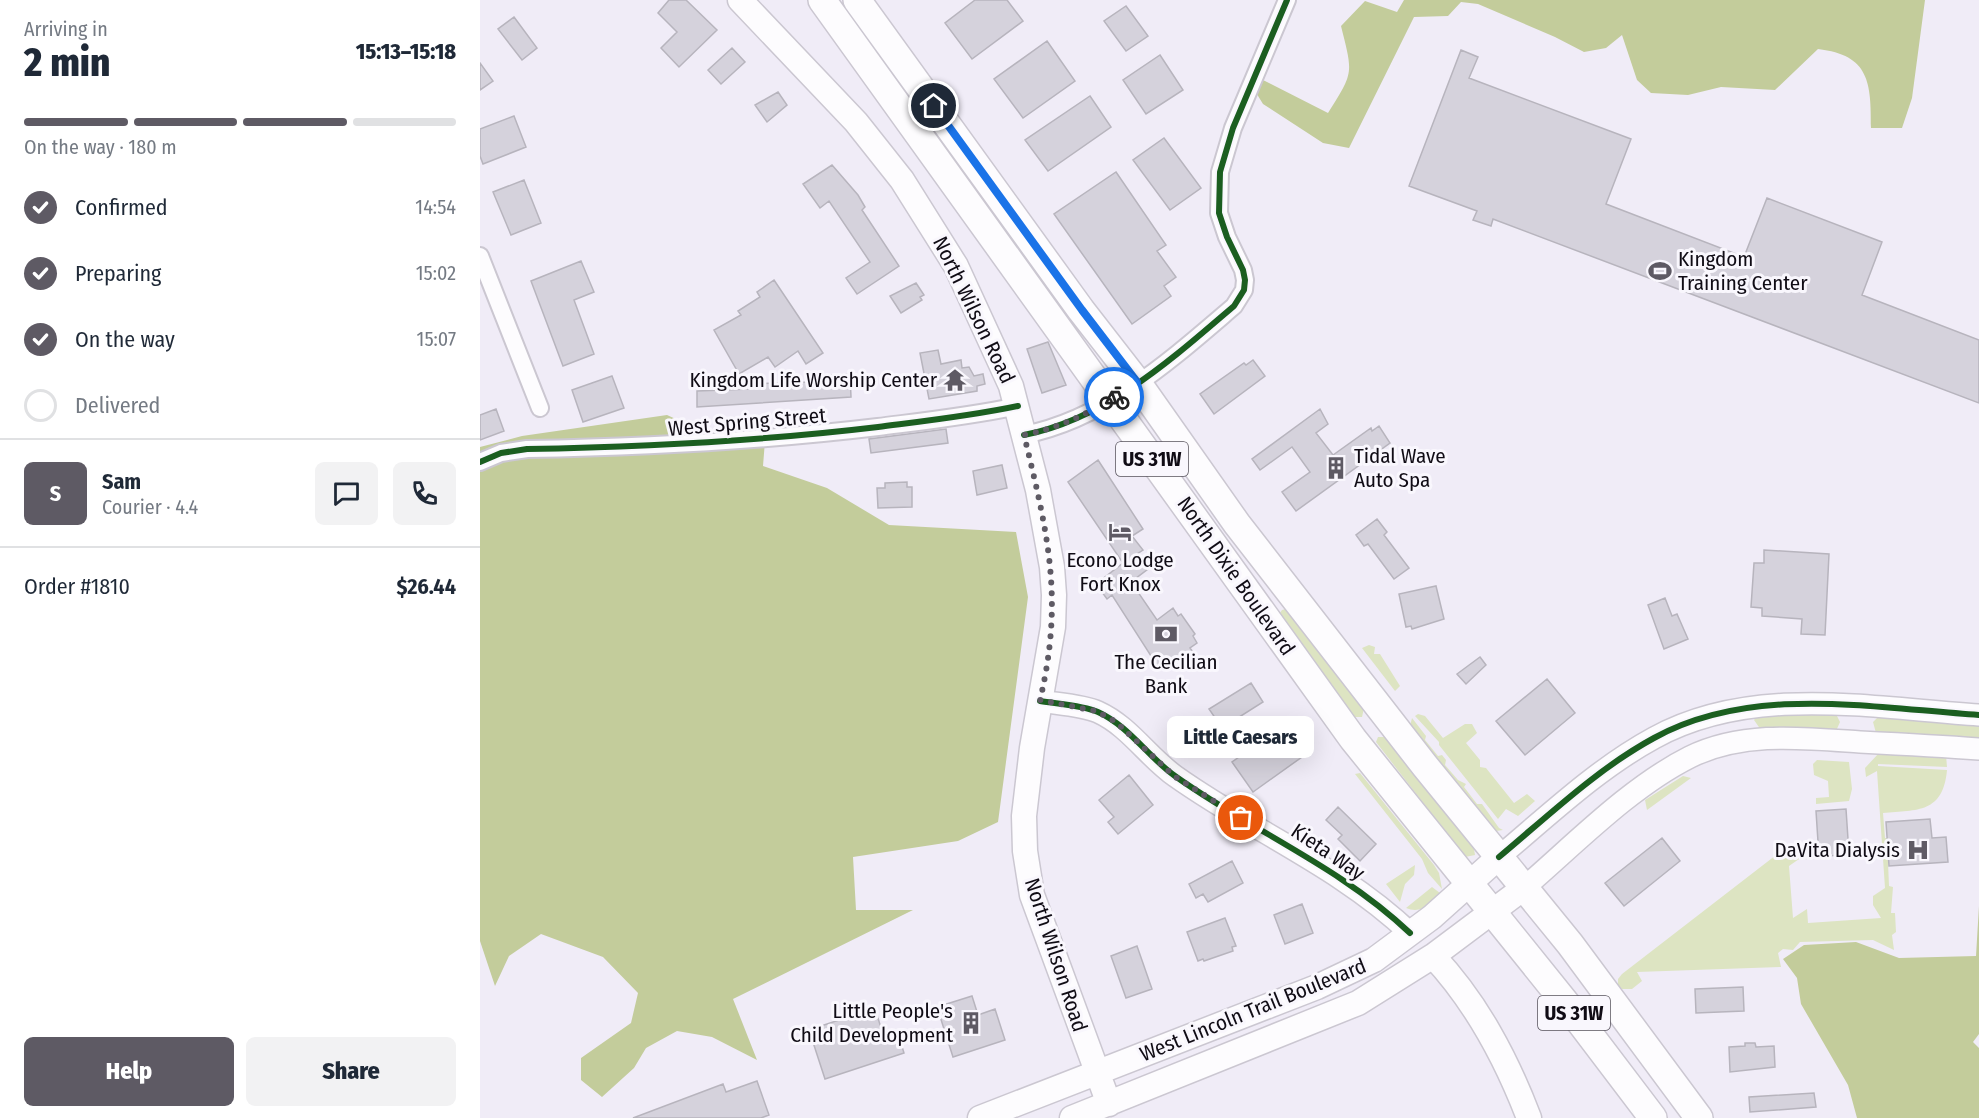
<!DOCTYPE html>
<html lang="en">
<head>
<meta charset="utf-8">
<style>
  :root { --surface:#fff; --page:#f2f2f3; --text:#1f2937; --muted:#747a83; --line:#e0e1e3; --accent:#5e5a64 }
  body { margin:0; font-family:"Fira Sans Condensed",sans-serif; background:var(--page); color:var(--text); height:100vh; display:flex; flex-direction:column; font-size:22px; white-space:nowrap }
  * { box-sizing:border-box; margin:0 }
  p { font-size:20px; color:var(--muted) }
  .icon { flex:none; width:33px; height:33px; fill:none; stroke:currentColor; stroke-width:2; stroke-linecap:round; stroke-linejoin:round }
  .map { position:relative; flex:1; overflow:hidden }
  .side { display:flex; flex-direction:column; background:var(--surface); width:480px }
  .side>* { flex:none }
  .pin { position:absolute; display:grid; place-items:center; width:51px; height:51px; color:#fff; margin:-26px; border:3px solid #fff; border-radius:50%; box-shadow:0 2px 6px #0007 }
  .courier { position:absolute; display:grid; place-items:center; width:60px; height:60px; margin:-30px; border:4px solid #1a73e8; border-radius:50%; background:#fff; color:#222; box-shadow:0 2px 8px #0007 }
  .bubble { position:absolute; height:42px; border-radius:9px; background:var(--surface); box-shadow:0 6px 24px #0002; font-size:20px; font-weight:800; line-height:42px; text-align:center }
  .summary em { font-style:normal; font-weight:800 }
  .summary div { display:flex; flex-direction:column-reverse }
  .summary { display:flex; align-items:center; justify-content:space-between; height:102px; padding:0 24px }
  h1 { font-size:39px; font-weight:800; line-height:45px }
  .bar { display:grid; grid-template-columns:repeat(4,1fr); gap:9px 6px; align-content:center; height:72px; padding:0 24px }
  .bar i { height:8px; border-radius:4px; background:var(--line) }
  .bar .current { background:var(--accent) }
  .bar p { grid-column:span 4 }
  .line { display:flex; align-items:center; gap:15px; padding:0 24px; border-top:2px solid var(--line) }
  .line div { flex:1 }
  .round { display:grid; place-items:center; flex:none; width:63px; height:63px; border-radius:9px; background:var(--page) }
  ol { padding:0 24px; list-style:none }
  li { display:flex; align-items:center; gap:18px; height:66px }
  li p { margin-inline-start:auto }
  li .icon { padding:6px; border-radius:50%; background:var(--accent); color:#fff; stroke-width:4 }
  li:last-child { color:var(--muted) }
  li i { width:33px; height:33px; border:3px solid var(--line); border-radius:50% }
  .primary-button { display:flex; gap:12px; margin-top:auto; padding:12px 24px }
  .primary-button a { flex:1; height:69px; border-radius:9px; background:var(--accent); color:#fff; font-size:24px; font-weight:800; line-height:69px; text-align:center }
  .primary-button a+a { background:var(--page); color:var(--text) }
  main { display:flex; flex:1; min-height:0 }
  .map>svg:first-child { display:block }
  .green { fill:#dde4c2 }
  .forest { fill:#c3cc9b }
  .building { fill:#d5d2dc; stroke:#b7b4bd; stroke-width:1.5 }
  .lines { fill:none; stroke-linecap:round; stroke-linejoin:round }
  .minor-casing { stroke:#cbc7d1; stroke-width:20 }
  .tertiary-casing { stroke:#cbc7d1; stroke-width:24 }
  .secondary-casing { stroke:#cbc7d1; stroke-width:27 }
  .trunk-casing { stroke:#cbc7d1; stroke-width:30 }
  .minor { stroke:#fdfcfe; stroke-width:16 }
  .tertiary { stroke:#fdfcfe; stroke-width:21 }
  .secondary { stroke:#fdfcfe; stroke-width:24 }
  .trunk { stroke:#fdfcfe; stroke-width:27 }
  .cycleway-casing { stroke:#f9f7fd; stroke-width:10 }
  .cycleway { stroke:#1b5e20; stroke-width:6 }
  .done { stroke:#5e5a64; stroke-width:6; stroke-dasharray:0 10.8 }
  .route { stroke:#1a73e8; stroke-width:8 }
  .labels { text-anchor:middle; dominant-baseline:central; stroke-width:6; stroke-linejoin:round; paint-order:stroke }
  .shield { fill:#f9f7fd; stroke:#56525b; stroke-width:1.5 }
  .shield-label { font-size:20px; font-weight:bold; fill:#100c15 }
  .poi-label { font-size:21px; fill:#100c15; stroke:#f9f7fd; text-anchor:end }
  .street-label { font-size:21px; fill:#100c15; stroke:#f9f7fd }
</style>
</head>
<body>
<main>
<section class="side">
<div class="summary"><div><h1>2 min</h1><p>Arriving in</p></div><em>15:13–15:18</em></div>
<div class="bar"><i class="current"></i><i class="current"></i><i class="current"></i><i></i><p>On the way · 180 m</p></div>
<ol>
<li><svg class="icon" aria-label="check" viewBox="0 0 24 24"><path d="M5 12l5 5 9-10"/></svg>Confirmed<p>14:54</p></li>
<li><svg class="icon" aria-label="check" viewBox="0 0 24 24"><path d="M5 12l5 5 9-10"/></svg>Preparing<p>15:02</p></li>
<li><svg class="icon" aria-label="check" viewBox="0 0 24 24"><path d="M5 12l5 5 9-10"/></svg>On the way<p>15:07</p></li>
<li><i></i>Delivered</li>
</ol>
<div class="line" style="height:108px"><b class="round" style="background:var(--accent);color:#fff">S</b><div><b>Sam</b><p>Courier · 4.4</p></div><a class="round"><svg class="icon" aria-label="chat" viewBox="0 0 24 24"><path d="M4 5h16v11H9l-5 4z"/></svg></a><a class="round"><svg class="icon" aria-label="phone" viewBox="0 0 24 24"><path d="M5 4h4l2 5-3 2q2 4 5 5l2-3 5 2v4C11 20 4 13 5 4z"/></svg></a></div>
<div class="line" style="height:78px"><div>Order #1810</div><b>$26.44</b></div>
<div class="primary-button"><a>Help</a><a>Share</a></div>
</section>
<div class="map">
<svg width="1499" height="1118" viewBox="0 0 1499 1118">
  <rect width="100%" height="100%" fill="#f0ecf7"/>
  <path class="green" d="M810,608L884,708L882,717H874L797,617L802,610Z
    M889,645L895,647L894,654H900L920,686L915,691L882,648Z
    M1281,711L1356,714L1360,722L1356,731L1281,730L1274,720Z
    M938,714L945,716L963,738L985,724H992L997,733L986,743L1000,760V767L1006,768L1034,803L1047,794L1055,801L1038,816L1026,809L1018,819L959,745V742L935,716Z
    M1399,716L1499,722V741L1396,733L1393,722Z
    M932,718L946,736L945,740L958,756L962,755L966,760L965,765L978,780L986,784L984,787L997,804H1002L1019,828L1023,830L1016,831L930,726Z
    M898,737H905L994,849L995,855L985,857L896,742Z
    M1399,753L1466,755L1467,767L1398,764V766L1467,770C1463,813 1438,810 1403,813L1405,838H1407L1409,886L1413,887L1411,913H1415L1416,932L1412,935L1414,950L1393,940L1320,942L1313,950L1303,949L1298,953L1301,967L1157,972L1162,981L1152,989H1142L1138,986V979L1142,974L1309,845L1319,848L1322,857L1309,866L1313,918L1327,909L1328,923L1401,918L1393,905V896L1405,888L1397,771L1386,777L1385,768Z
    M1337,760L1369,762L1372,789L1369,801L1336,804V798L1349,797L1348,781L1334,775L1333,764Z
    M880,773L954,865L959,873L962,889L948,873L942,859L875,774Z
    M1203,776L1211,778L1167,810L1165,800Z
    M935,865L934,875L925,884L920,902L906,884Z
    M952,887L960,893C953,905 940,914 926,908Z"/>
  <path class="forest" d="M924,0H1445L1432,98L1422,128H1391C1391,83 1390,55 1338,49L1295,90L1241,87L1208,95L1171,93L1157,80L1142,35L1126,48L1104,52L1075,37L998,4L981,2L968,16L934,17L869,148L843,143L783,104L775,91L783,80L848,113C874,72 873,74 861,26L885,1L917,12Z
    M187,415L222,431L286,428L283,466L347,488L409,525L536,532L548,597L518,822L478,841L373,857L376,910H433L253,999L277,1060L232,1037L197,1031L166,1048L154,1068L122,1097L101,1080V1058L151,1023L158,993L123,957L61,934L29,956L15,986L0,941V447L42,436Z
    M1499,906V1034L1493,1042L1499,1048V1118H1377L1368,1085L1321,1004L1317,978L1303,959L1324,945L1376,942L1419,958L1496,956Z"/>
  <path class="building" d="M189,0H206L237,30L199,67L181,48L197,32L178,13Z
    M495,0H527L543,21L492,59L465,23Z
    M646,6L668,36L646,51L624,21Z
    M34,17L57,48L42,60L18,29Z
    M567,41L595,81L543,118L514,79Z
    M252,48L265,62L241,84L228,70Z
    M981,50L998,57L989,78L1151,139L1126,204L1264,257L1287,198L1402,242L1382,295L1499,340V403L1013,219L1011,226L993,220L997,211L929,186Z
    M680,55L703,90L666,114L643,80Z
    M0,63L13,81L0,90Z
    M298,92L307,105L287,122L275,105Z
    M610,96L631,127L568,171L545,140Z
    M34,116L46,147L3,164L0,156V129Z
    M684,138L721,188L690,210L653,160Z
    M352,165L378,195L385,207L382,210L419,266L377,294L366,278L390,262L349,201L340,208L323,184Z
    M636,172L686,245L677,251L696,277L684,286L691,296L652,324L574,214Z
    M44,180L61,223L31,235L13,192Z
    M101,261L114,292L94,300L114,354L83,366L51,281Z
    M294,280L343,353L326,364L318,351L295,367L288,357L259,374L234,330L261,315L258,311L280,297L277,292Z
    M436,283L444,295L440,297L442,300L421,313L410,296Z
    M568,342L586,385L562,393L547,349Z
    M458,350L461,364L481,360L482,368L489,367L494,376L503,374L505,384L497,386V391L449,399L440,353Z
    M773,360L785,376L734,414L720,394L764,363L766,365Z
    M370,374L371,397L217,407V391L269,389L266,384L326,382V376Z
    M132,376L144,408L103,422L92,390Z
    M16,409L24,431L0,440V415Z
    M840,409L848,424L836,433L853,455L891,428L892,431L899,426L910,443L816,511L802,492L830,472L812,447L780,470L772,459Z
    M466,429L468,443L391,453L389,439Z
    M618,460L663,529L652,536L663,550L657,554L668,569L651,582L677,620L693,608L698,616L701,614L715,634L713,636L717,643L710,648L713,652L699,662L697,659L680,670L632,595L627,599L616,584L643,563L588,482Z
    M522,465L527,488L497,495L493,471Z
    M427,482V487H432V507L398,508L397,488H405V483Z
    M897,519L907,532L904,535L929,568L914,579L888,544L884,546L876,535Z
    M1284,550L1349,554L1345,635L1321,634L1322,619L1282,616V608L1271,607L1274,563H1284Z
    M956,586L964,619L932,629L931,626L926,627L919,594Z
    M1185,598L1192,616L1197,614L1208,639L1184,649L1168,605Z
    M1000,657L1006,665L986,684L977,674Z
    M1067,679L1095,713L1045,755L1016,721Z
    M771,683L783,702L742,728L729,709Z
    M808,723L829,752L773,792L752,762Z
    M649,775L673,805L638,834L628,822L634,817L619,800Z
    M858,807L896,844L880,861L858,839L862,835L846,820Z
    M1366,809L1369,854L1339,857L1336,811Z
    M1450,819L1452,838L1466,837L1468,862L1409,866L1406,822Z
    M1182,838L1200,861L1144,906L1125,883Z
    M752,861L763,883L728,902L723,894L716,898L709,884Z
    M822,904L833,933L805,944L794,915Z
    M745,918L756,946L752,947L753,951L724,961L723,959L718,961L707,932Z
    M657,946L672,989L646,998L631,956Z
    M1263,987L1264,1011L1216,1013L1215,989Z
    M492,996L498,1015L515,1009L525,1040L473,1057L457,1007Z
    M395,1008L404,1038L418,1034L424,1053L345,1079L329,1030Z
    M1265,1043H1275L1276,1047L1294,1046L1295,1067L1250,1072L1249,1047L1265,1046Z
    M277,1081L289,1115L281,1118H153L243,1084L246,1092Z
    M1334,1093L1336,1107L1270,1112L1269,1097Z"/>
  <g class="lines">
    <g class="minor-casing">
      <path id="minor" d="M0,256L60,408
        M544,435C626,419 692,359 754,306L764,290L765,280L763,270L747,237L739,213L740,172L753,128L807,0
        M0,462L21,453L47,449C165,447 281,441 398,427C445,421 491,416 538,406"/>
    </g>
    <g class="tertiary-casing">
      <path id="tertiary" d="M560,701C578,704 602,705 618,712C649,726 668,757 695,776C772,831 861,867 930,933
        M1019,857C1068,816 1117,769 1174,738C1272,684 1392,708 1499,715
        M1045,887C1095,844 1150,787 1210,757C1263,731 1323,738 1380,742C1420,744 1459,746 1499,749"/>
    </g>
    <g class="secondary-casing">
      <path id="secondary" d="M260,0L376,122L422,180L476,266L531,386L558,490L572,567L574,595L573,627L552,748L544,816L545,851L552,895L629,1104
        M953,956C997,1003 1026,1058 1049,1118
        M500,1118L837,987L894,960L952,917L1019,857
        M592,1118L878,1003L953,956L1045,887"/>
    </g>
    <g class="trunk-casing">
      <path id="trunk" d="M342,0L873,739L1088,1006L1173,1118
        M377,0L601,310L657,382L757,524L945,766L1090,944L1219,1118"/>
    </g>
    <use href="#minor" class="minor"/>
    <use href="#tertiary" class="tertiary"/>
    <use href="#secondary" class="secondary"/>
    <use href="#trunk" class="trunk"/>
    <g class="cycleway-casing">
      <path id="cycleway" d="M544,435C626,419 692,359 754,306L764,290L765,280L763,270L747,237L739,213L740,172L753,128L807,0
        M0,462L21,453L47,449C165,447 281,441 398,427C445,421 491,416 538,406
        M560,701C578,704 602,705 618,712C649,726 668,757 695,776C772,831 861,867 930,933
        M1019,857C1068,816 1117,769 1174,738C1272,684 1392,708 1499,715"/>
    </g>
    <use href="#cycleway" class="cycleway"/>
  </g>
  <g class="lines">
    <path class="done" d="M634,397C605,415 579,428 544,435C568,534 584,599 560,700L616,711L636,722L694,776L761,818"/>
    <path class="route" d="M454,106L602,310L657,382L634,397"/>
  </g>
  <defs>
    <g id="stadium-bare" transform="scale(1.8)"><path d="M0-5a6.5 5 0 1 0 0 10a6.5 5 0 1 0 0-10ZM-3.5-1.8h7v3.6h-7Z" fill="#5e5a64" stroke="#f9f7fd" stroke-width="2.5" paint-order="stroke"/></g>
    <g id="temple-bare" transform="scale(1.8)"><path d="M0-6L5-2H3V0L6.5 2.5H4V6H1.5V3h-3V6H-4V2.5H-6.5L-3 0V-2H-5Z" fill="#5e5a64" stroke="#f9f7fd" stroke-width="2.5" paint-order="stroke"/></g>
    <g id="building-bare" transform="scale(1.8)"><path d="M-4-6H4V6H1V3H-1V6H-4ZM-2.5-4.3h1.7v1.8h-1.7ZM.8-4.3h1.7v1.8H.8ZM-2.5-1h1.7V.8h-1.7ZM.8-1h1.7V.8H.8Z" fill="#5e5a64" stroke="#f9f7fd" stroke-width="2.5" paint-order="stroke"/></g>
    <g id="hotel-bare" transform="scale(1.8)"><path d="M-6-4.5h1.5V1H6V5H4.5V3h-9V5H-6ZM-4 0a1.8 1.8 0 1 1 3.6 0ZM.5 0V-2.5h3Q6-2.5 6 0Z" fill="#5e5a64" stroke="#f9f7fd" stroke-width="2.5" paint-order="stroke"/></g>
    <g id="bank-bare" transform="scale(1.8)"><path d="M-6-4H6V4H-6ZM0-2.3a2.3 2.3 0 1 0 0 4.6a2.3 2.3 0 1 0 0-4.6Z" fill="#5e5a64" stroke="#f9f7fd" stroke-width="2.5" paint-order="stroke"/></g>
    <g id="hospital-bare" transform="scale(1.8)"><path d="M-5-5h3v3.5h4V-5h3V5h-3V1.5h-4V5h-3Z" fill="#5e5a64" stroke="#f9f7fd" stroke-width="2.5" paint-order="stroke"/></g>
  </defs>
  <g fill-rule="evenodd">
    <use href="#stadium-bare" x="1180" y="271"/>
    <use href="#temple-bare" x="475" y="380"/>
    <use href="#building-bare" x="856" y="468"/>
    <use href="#hotel-bare" x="640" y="532"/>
    <use href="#bank-bare" x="686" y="634"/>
    <use href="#hospital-bare" x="1438" y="850"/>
    <use href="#building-bare" x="491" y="1023"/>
  </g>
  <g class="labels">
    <g class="shield">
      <rect x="636" y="442" width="72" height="34" rx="4.5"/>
      <rect x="1058" y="996" width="72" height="34" rx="4.5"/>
    </g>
    <g class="shield-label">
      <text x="672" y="459">US 31W</text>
      <text x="1094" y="1013">US 31W</text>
    </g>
    <g class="poi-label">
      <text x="1198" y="259" text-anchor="start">Kingdom<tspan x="1198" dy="24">Training Center</tspan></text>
      <text x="457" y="380">Kingdom Life Worship Center</text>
      <text x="874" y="456" text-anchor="start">Tidal Wave<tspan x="874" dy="24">Auto Spa</tspan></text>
      <text x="640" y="560" text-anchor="middle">Econo Lodge<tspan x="640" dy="24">Fort Knox</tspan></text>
      <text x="686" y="662" text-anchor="middle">The Cecilian<tspan x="686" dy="24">Bank</tspan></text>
      <text x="1420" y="850">DaVita Dialysis</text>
      <text x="473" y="1011">Little People's<tspan x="473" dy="24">Child Development</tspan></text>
    </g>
    <g class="street-label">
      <text transform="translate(494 310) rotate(64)">North Wilson Road</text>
      <text transform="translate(267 422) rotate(-5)">West Spring Street</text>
      <text transform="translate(756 576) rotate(55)">North Dixie Boulevard</text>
      <text transform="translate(848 852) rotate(34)">Kieta Way</text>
      <text transform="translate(576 955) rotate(72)">North Wilson Road</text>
      <text transform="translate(773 1010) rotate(-22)">West Lincoln Trail Boulevard</text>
    </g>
  </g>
</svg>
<div class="pin" style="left:761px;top:818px;background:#ea580c"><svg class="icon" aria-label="bag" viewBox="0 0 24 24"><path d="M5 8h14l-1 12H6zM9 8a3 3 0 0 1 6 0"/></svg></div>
<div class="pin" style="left:454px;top:106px;background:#1f2937"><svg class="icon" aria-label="home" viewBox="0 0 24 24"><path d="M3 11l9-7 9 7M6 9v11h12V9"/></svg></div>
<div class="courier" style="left:634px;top:397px"><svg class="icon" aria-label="bike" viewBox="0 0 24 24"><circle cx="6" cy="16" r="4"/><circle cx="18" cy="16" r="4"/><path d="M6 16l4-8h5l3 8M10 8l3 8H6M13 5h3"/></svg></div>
<div class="bubble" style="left:687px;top:716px;width:147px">Little Caesars</div>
</div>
</main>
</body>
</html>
